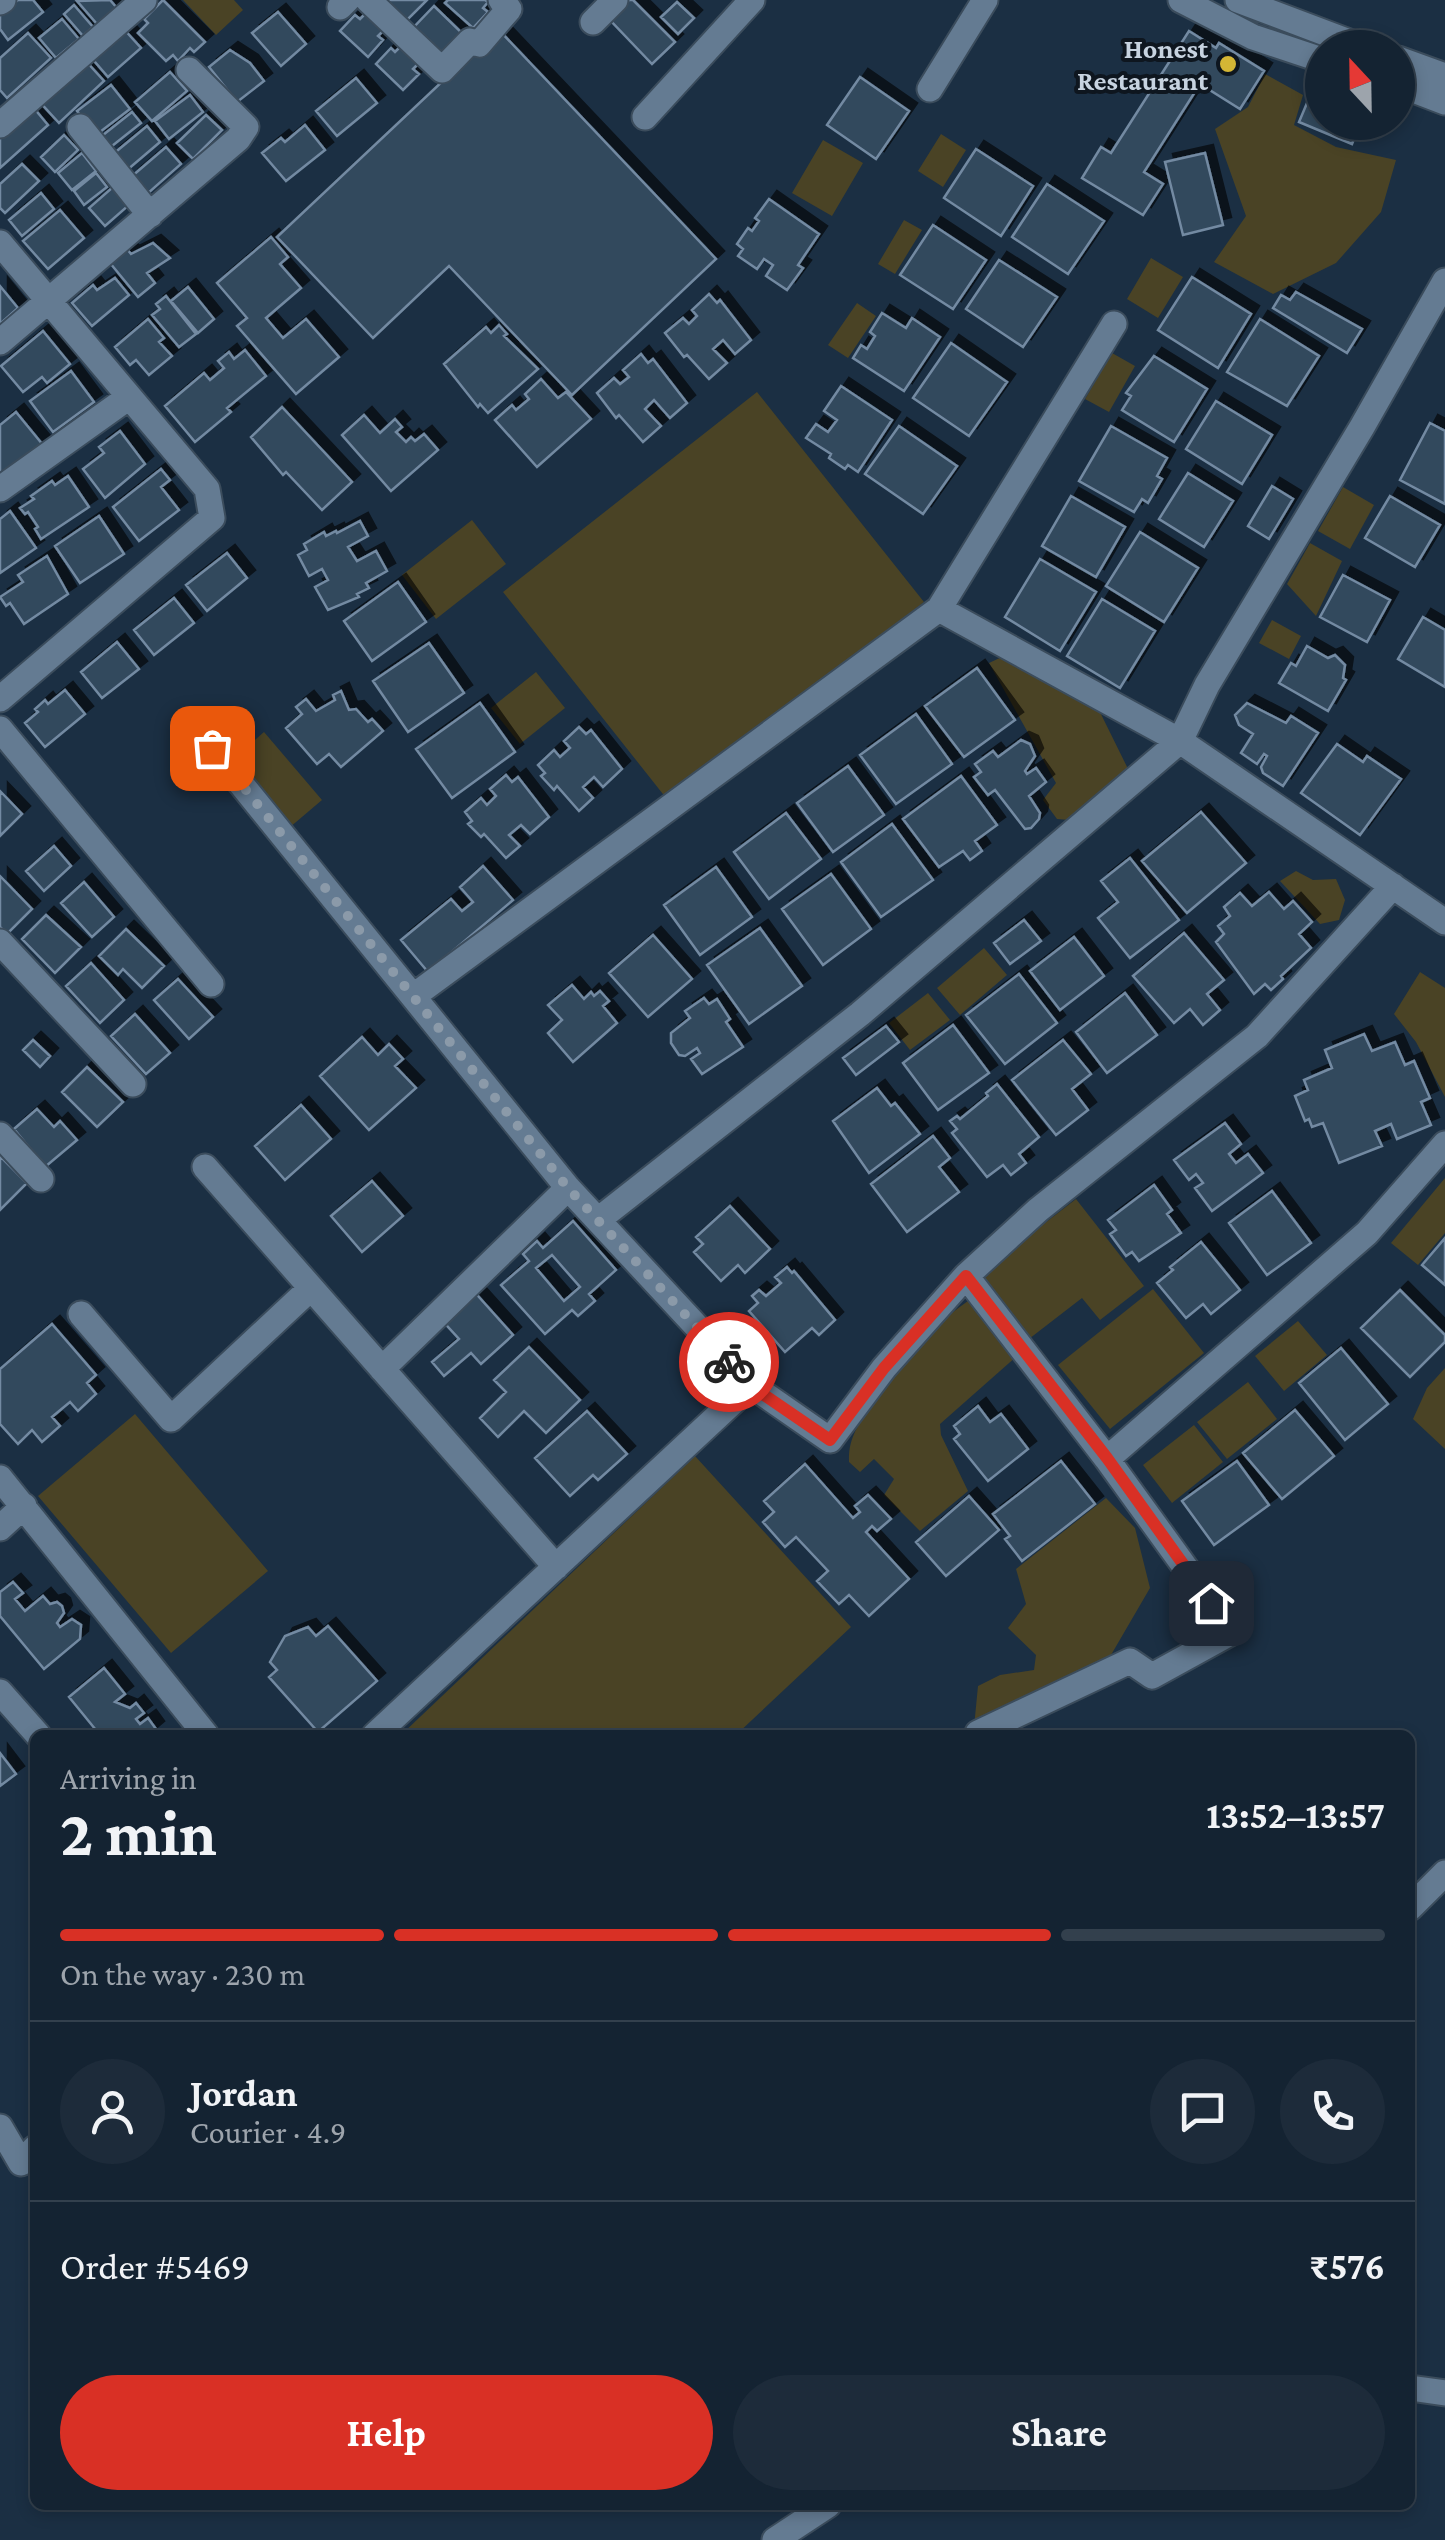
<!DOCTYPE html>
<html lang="en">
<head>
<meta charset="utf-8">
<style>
  :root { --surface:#142332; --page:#1d2b3a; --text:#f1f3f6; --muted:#9da4ac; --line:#33404d; --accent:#d93025 }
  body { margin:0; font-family:"Crimson Pro",serif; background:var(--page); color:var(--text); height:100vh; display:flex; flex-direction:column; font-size:38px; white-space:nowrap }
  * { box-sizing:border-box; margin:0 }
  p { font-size:32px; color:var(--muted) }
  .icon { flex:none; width:55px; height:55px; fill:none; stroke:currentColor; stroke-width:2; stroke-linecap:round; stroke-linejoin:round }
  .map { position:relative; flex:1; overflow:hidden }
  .side { position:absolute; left:30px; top:1730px; width:1385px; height:780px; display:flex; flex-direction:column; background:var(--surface); border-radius:15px; box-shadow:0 5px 15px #0003,0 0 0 2px var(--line) }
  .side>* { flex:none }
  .needle { width:65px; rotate:338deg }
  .controls { position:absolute; left:1305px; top:30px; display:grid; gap:20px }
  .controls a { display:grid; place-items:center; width:110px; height:110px; border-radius:50%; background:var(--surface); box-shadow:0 5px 15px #0003,0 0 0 2px var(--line); font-size:50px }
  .pin { position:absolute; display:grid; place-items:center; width:85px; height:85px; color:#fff; margin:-42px; border-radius:20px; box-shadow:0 5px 15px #0006 }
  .courier { position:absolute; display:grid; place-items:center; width:100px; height:100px; margin:-50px; border:8px solid #d93025; border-radius:50%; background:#fff; color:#222; box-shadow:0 2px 12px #0007 }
  .headline em { font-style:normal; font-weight:700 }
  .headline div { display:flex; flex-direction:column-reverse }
  .headline { display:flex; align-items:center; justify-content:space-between; height:170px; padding:0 30px }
  h1 { font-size:65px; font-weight:700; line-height:75px }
  .bar { display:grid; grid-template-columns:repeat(4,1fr); gap:15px 10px; align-content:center; height:120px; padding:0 30px }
  .bar i { height:12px; border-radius:8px; background:var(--line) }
  .bar .active { background:var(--accent) }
  .bar p { grid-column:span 4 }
  .line { display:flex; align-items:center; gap:25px; padding:0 30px; border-top:2px solid var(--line) }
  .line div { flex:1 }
  .round { display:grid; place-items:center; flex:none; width:105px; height:105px; border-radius:52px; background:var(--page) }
  .action { display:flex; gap:20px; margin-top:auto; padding:20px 30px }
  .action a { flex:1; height:115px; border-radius:60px; background:var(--accent); color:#fff; font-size:40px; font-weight:700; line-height:115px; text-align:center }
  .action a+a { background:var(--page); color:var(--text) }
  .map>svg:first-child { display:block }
  .green { fill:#4a4325 }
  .building { fill:#33485d; stroke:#738aa2; stroke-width:2.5; fill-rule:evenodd; filter:url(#shadow) }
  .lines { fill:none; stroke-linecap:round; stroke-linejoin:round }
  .minor-casing { stroke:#3b4c5c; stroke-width:29 }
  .minor { stroke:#647b92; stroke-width:25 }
  .done { stroke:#8b9aa9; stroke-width:10; stroke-dasharray:0 18 }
  .route { stroke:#d93025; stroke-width:12 }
  .poi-dot { fill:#d4b635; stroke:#0e161f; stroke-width:4 }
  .labels { text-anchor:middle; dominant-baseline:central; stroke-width:8; stroke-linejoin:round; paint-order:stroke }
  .poi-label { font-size:28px; font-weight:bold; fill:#c7d3e0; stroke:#0e161f; text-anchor:end }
</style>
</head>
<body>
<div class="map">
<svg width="1445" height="2540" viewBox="0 0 1445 2540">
  <defs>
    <filter id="shadow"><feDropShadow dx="8" dy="-8" stdDeviation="0" flood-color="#0009"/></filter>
  </defs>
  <rect width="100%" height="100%" fill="#1b2f43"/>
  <path class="green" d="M183,0H234L243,10L216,35Z
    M1265,74L1303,95L1294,125L1336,147L1396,160L1381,212L1336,263L1273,294L1214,262L1246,216L1215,129L1248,107Z
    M941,134L966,150L943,187L918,171Z
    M823,140L863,163L832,216L792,193Z
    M904,220L922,230L895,274L878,264Z
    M1151,258L1183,277L1158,318L1127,299Z
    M857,303L876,316L848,358L828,345Z
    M1112,353L1135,366L1109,412L1085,399Z
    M757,392L924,602L670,803L503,592Z
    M1343,487L1374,505L1350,549L1318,531Z
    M472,520L506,564L436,619L402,575Z
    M1310,543L1342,561L1316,616L1287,584Z
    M1272,620L1301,636L1289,659L1259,643Z
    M1008,654L1096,704L1133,779L1082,821L1057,819L1043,800L1056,783L989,663Z
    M536,672L565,708L520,744L491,708Z
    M264,732L322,800L289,828L232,760Z
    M1296,871L1313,880L1336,879L1345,900L1339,920L1320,924L1280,881Z
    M984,948L1007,975L960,1015L937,988Z
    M1420,972L1445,988V1097L1416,1042L1394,1014Z
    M928,993L950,1020L910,1050L889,1023Z
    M1445,1178V1233L1418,1265L1391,1243Z
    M1076,1199L1144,1286L1100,1320L1082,1298L1025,1342L975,1277Z
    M1153,1289L1204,1353L1110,1429L1058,1365Z
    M968,1301L1017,1356L940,1424L941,1435L968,1491L920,1531L884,1495L894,1479L874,1459L860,1472L849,1462C848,1438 859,1424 871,1405C901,1356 922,1334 968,1301Z
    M1298,1321L1327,1355L1284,1391L1255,1356Z
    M1445,1368V1449L1413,1419L1427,1388Z
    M1248,1382L1277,1419L1227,1459L1197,1422Z
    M135,1414L268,1571L171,1653L38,1496Z
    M1194,1425L1223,1462L1172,1503L1143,1465Z
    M695,1456L851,1627L736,1735H401Z
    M1106,1498L1135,1528L1150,1588L1111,1655L1066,1689L974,1727L978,1686L1000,1675L1034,1670L1036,1655L1008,1628L1026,1604L1016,1569Z"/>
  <path class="building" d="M18,0H33L43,12L8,40L0,29V14Z
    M110,0L117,8L97,24L77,1Z
    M163,0L205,42L194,52L190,48L178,61L173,55L166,61L138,33L148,23L144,19Z
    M381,0H427L404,23Z
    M448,0H485L488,2L483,8L488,12L473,28L445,3Z
    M629,0H633L675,42L652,64L609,19Z
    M677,2L694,18L678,34L661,17Z
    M74,5L93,27L83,36L64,14Z
    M434,6L465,36L442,59L412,29Z
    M278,12L306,44L281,66L252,33Z
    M365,14L383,31L378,36L383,40L368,57L340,31L355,15L360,19Z
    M62,19L79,39L56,58L39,38Z
    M121,26L141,48L108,77L89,55Z
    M498,29L716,259L572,395L449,266L373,338L277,237Z
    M1189,31L1216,48L1219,43L1264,71L1240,109L1200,84L1144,172L1163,184L1143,215L1082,178L1101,147L1111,153Z
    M28,33L51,58L7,98L0,90V58Z
    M400,47L418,64L413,69L419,74L403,90L376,64L391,48L395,52Z
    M230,50L250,63L264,81L237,102L209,67Z
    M84,59L104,81L59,123L38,100Z
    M170,72L187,91L152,121L135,102Z
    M860,77L909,111L876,159L827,125Z
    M356,78L377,103L337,136L316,111Z
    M111,85L130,109L96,135L77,111Z
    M190,95L203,112L169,139L155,121Z
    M1310,96L1322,101V122H1361L1352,144L1299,122Z
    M33,107L48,125L0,168V130Z
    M132,112L141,123L107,150L98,139Z
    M206,115L222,130L193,159L177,143Z
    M305,125L325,150L286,181L262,153L281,138L285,142Z
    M147,126L160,142L126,171L112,155Z
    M64,135L78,150L55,172L41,157Z
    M166,147L181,164L146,195L131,177Z
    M976,149L1033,186L1001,236L944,198Z
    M82,153L96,171L72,190L58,173Z
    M1205,153L1223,225L1183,235L1165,162Z
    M22,164L39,181L5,213L0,208V184Z
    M96,173L107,187L84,205L74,191Z
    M1047,184L1104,221L1068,274L1012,237Z
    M113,187L129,205L105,226L89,208Z
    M41,193L54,209L22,236L9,220Z
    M769,199L819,234L798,265L803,268L787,290L766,276L773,265L764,259L757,269L738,256L743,249L737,244L748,228L752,231L759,221L755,218Z
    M60,210L84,238L48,269L23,241Z
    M933,225L986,260L953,309L900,275Z
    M271,237L288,257L280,264L301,288L266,318L283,338L306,319L339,357L296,394L237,326L247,318L217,283Z
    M153,243L170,258L147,273L155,283L138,297L110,263L127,249L131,254Z
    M999,260L1057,297L1023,347L966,309Z
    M1192,277L1251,314L1218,368L1158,330Z
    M115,278L129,295L92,326L72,303L93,285L97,290Z
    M0,286L18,308L0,324Z
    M188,287L214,319L198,333L171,301Z
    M1296,292L1362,329L1347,353L1273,308L1281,295L1290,300Z
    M709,294L717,303L720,300L751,340L735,354L723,340L713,349L727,363L709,379L687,355L684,357L665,333L683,318L689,324L697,316L692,310Z
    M166,296L196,334L179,347L152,315L160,309L156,304Z
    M882,313L906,328L912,318L940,337L904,391L853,358L861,345L867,349L875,336L870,332Z
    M148,319L164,338L159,342L172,356L149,375L136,360L130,365L115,347Z
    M1260,319L1319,356L1287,406L1227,372Z
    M499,325L507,334L504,336L538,369L488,413L480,404L478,407L444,364L486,327L491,333Z
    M43,331L70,364L47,383L42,377L23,392L1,366Z
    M951,343L1007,382L969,436L913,398Z
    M245,350L266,376L227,408L231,412L195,442L165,406L204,373L210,380L224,368L218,361L229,352L234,359Z
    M641,354L648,363L653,359L687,403L670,418L654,400L645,409L661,426L643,442L619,415L616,418L597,393L614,378L620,384L629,377L623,370Z
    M1154,356L1207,389L1174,442L1122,410L1131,396L1126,393Z
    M71,371L94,402L53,432L30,401Z
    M541,379L558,398L566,392L591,419L537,467L495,420L512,405L516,410L529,399L525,394Z
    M841,386L892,420L858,472L848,465L845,469L829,458L831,454L806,438L816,424L828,432L837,420L824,411Z
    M1216,401L1272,435L1242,484L1186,449Z
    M282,407L352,482L322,510L286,472L283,475L251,437Z
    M16,412L43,445L0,474V425Z
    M364,415L380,433L395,419L402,427L396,432L406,442L411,437L415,441L424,434L438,450L391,491L342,435Z
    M1430,423L1445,431V504L1400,480Z
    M899,426L957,466L923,514L865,474Z
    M1111,426L1167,458L1157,476L1162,479L1148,503L1142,499L1134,512L1079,481Z
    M120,431L145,464L105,498L83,469L104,453L99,447Z
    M161,469L170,480L161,487L179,510L139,541L113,507Z
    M1188,473L1233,501L1204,547L1159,519Z
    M68,476L89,507L41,539L35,529L38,527L28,512L25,514L20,508L34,499L31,496L52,481L55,485Z
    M1272,486L1293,499L1269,539L1248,526Z
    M1071,496L1125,527L1096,577L1042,546Z
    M1390,496L1440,525L1415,567L1365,538Z
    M10,511L36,548L0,573V519Z
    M99,516L124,554L80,583L55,546Z
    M360,521L368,536L348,547L357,561L376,551L387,571L366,583L369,588L357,594L359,597L328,610L315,587L328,580L322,569L309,576L298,555L307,550L304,544L324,532L326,536L336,531L337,533Z
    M1140,532L1198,568L1164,622L1106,586Z
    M227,553L247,578L207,611L186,585Z
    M47,556L68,594L24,624L10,603L6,606L0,597L23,582L18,575Z
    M1040,559L1096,592L1060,651L1005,617Z
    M1343,575L1390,600L1367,642L1320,617Z
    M398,582L426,622L372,661L344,621Z
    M174,598L194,623L154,655L134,630Z
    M1102,599L1155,631L1120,688L1067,656Z
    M1423,617L1445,630V687L1398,659Z
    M117,642L139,669L102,698L81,672Z
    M429,643L464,693L408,732L373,681Z
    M1307,646L1328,658L1335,655L1345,665L1343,678L1346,680L1328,711L1279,683L1291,663L1296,666Z
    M977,668L1015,720L964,757L925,706Z
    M65,690L85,714L45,747L25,723L38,712L35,709L45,700L48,704Z
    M341,691L349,710L356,709L368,722L372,719L383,731L341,767L329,754L317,764L286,728L302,714L296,707L306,699L316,711L335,700L333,695Z
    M480,703L515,752L452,798L416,749Z
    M1247,703L1286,723L1291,716L1318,733L1283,786L1263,773L1261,767L1267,756L1264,754L1257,764L1241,753L1253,734L1239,725L1235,715Z
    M916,714L952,764L896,804L860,755Z
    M579,727L586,734L591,730L622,769L603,787L594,777L583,787L593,798L579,811L557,786L554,790L541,776L545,773L538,765L554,750L560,757L570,748L564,741Z
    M1021,740L1030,744L1035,756L1025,771L1027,774L1036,768L1046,782L1029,796L1040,813L1039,819L1031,828L1025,829L995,790L988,795L974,777L981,772L975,764L993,751L998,757Z
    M1337,744L1363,762L1367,756L1401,779L1360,835L1301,793Z
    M848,766L884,815L833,852L797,803Z
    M506,775L512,782L518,777L549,817L530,834L521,825L509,835L520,846L506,858L484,834L481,837L468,824L472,821L465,812L481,798L487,805L496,796L490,789Z
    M961,776L997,825L975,841L982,851L970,860L963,851L939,867L903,819Z
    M0,791L22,814L0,836Z
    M1201,812L1246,863L1187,913L1142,861Z
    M786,813L821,859L769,899L734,852Z
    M892,824L933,880L881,917L841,862Z
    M54,846L71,866L44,891L26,871Z
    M1130,858L1179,920L1130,958L1098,918L1118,902L1101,881Z
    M483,866L513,900L428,972L401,940L451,899L462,911L473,902L460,887Z
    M716,867L752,917L700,955L664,905Z
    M831,874L871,929L823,965L782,909Z
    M0,876L32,909L7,934L0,927Z
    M84,882L114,917L92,937L61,903Z
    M1269,892L1284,909L1293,901L1312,922L1299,934L1311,948L1281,976L1283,979L1271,990L1265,984L1254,994L1216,942L1224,934L1218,926L1230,916L1224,907L1240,893L1252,906Z
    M46,915L81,947L55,973L22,939Z
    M1024,920L1041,941L1010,964L994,943Z
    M760,928L802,986L749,1024L707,965Z
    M126,929L164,966L142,988L123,969L118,975L99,956Z
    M1184,933L1224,980L1207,994L1220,1010L1203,1025L1190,1009L1174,1023L1133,976Z
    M653,935L692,979L648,1017L609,973Z
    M1074,937L1104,976L1060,1010L1030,971Z
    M91,963L124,1000L100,1023L66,986Z
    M1019,974L1057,1023L1005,1064L966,1015Z
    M178,979L213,1017L189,1039L154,1000Z
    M572,985L584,999L591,992L594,996L600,991L609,1001L603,1006L617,1023L573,1062L548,1033L562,1020L548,1005Z
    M1125,993L1157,1035L1107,1073L1076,1032Z
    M704,998L709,1004L717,999L730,1019L726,1022L743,1047L702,1074L691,1059L700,1053L697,1048L685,1056L679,1055L671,1043V1033L690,1018L685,1011Z
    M135,1014L170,1053L146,1074L111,1036Z
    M953,1025L989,1073L938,1110L903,1063Z
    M886,1026L899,1042L856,1075L843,1058Z
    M1364,1034L1372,1051L1395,1042L1405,1065L1414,1061L1430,1098L1421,1102L1431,1125L1397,1139L1391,1124L1375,1131L1382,1146L1339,1163L1323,1123L1312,1127L1309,1119L1305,1121L1295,1096L1308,1090L1304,1080L1332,1068L1325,1050Z
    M362,1037L378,1055L389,1044L403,1059L395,1066L416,1088L369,1130L320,1076Z
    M33,1040L50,1056L40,1067L23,1050Z
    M1063,1040L1091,1074L1072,1089L1088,1110L1056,1135L1012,1080Z
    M87,1067L123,1102L97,1127L62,1092Z
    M997,1084L1039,1137L1019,1154L1026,1163L1011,1175L1003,1165L987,1177L952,1133L957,1129L950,1121L957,1116L960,1119L988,1096L986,1093Z
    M877,1088L891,1106L895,1103L920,1134L869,1173L833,1121Z
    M301,1105L331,1139L285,1180L255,1146Z
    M37,1109L54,1127L60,1121L77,1140L45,1167L14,1129Z
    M1225,1123L1241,1144L1229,1154L1236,1163L1248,1154L1263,1173L1212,1211L1195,1188L1203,1183L1196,1174L1189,1180L1174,1160Z
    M933,1136L950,1158L939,1167L959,1192L907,1232L871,1184Z
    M0,1156L27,1183L0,1210Z
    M372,1181L403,1216L362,1252L331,1216Z
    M1154,1185L1172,1210L1167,1214L1181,1233L1139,1261L1132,1252L1126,1256L1110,1234L1116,1230L1108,1220Z
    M1272,1191L1311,1243L1267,1275L1229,1223Z
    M730,1206L770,1249L745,1273L738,1265L721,1281L694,1252L703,1244L696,1237Z
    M573,1221L616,1270L589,1294L595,1301L578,1316L572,1310L545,1334L501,1285L529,1261L523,1254L537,1241L543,1248ZM552,1255L580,1287L564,1301L536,1268Z
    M1445,1238V1285L1422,1265Z
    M1201,1242L1240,1290L1211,1314L1203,1304L1186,1318L1157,1283L1173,1270L1170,1267Z
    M787,1267L792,1273L794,1271L835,1320L819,1335L812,1328L785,1352L749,1311L758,1303L752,1296L759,1290L766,1296L781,1283L775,1277Z
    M470,1287L513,1335L481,1364L471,1353L444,1376L432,1362L459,1339L438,1316Z
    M1400,1290L1445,1335V1342L1410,1377L1361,1328Z
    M52,1324L96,1375L87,1383L96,1394L78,1411L70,1402L52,1417L60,1426L42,1442L32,1430L18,1444L0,1424V1369Z
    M529,1347L580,1400L546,1433L524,1411L498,1437L480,1418L506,1392L494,1380Z
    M1341,1348L1388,1404L1345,1440L1299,1383Z
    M978,1406L990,1422L1001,1414L1028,1449L988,1481L954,1439L960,1434L954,1426Z
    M1295,1410L1334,1456L1282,1499L1243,1453Z
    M587,1411L627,1454L598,1480L593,1475L570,1496L535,1458Z
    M1061,1461L1095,1504L1022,1561L1005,1539L1010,1536L993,1514Z
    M1237,1461L1269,1505L1214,1545L1182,1501Z
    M805,1464L853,1518L860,1512L855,1506L868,1495L891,1519L877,1531L872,1526L866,1532L909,1579L869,1616L849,1595L839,1604L817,1581L828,1571L796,1537L785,1547L763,1522L774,1512L764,1501Z
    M969,1496L999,1530L946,1576L916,1542Z
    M13,1582L23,1593L15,1599L25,1611L43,1596L50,1604L57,1602L62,1606L64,1613L57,1623L60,1627L72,1619L81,1625L80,1639L44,1669L0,1616V1592Z
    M328,1626L377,1681L318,1732L269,1677L277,1670L270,1662L285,1636L308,1627L316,1636Z
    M104,1668L125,1694L115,1702L130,1708L136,1703L144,1713L136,1719L140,1724L148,1718L156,1729L149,1735H100L69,1697Z
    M0,1753L16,1774L0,1786Z"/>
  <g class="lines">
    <g class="minor-casing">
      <path id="minor" d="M368,0L442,70L470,41L479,44L509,9L501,0
        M1181,0L1253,37L1322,60
        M1238,0L1365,48
        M0,2L3,0
        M340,7L347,0
        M593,22L615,0
        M1398,59L1445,76
        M1398,84L1445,102
        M930,89L985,0
        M645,117L752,0
        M0,125L144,0
        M80,127L150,215
        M0,243L207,489L212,518L0,699
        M1114,324L939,609L1180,741L1207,685L1362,427L1445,281
        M0,342L238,139L246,127L189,70
        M0,489L129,397
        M0,729L211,984
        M212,748L568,1188L751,1385L375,1735
        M0,942L133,1084
        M415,995L939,609
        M0,1135L41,1179
        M205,1167L556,1567
        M598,1220L860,1014L1180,741L1445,922
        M81,1314L171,1419L311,1288
        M382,1369L568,1188
        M751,1385L830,1440L884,1368L966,1276
        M1107,1459L1367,1233L1445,1144
        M0,1478L206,1735
        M0,1528L24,1506
        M0,1692L38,1735
        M978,1733L1130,1661L1152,1676L1232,1632L1107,1459L966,1276L1038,1210L1257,1036L1393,886
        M1410,1908L1445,1873
        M0,2127L21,2163L35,2148
        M1410,2388L1445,2393
        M775,2540L828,2505"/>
    </g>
    <use href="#minor" class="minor"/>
  </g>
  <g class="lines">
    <path class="done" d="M212,748L568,1188L729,1362"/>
    <path class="route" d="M729,1362L751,1386L830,1440L884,1368L966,1276L1107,1458L1211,1603"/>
  </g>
  <circle class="poi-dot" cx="1228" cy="64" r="10"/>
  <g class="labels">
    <g class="poi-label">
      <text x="1208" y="48">Honest<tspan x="1208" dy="32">Restaurant</tspan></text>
    </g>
  </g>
</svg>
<div class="controls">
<a><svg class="needle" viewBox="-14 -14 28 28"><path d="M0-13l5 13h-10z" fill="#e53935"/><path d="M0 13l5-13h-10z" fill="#9da4ac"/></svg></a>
</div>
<div class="pin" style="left:212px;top:748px;background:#ea580c"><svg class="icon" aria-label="bag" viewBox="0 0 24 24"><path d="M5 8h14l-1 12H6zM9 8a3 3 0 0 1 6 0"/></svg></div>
<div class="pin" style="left:1211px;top:1603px;background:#1f2937"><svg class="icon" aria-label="home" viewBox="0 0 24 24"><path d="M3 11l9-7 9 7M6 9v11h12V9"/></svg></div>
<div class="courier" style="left:729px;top:1362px"><svg class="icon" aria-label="bike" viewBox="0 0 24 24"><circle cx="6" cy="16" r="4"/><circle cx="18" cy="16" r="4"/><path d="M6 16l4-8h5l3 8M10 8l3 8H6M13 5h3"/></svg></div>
<section class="side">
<div class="headline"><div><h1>2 min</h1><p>Arriving in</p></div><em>13:52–13:57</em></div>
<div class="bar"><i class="active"></i><i class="active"></i><i class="active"></i><i></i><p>On the way · 230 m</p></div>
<div class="line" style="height:180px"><a class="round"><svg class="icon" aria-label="person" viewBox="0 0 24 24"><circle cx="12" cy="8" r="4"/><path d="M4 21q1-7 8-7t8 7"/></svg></a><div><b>Jordan</b><p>Courier · 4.9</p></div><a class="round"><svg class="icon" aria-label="chat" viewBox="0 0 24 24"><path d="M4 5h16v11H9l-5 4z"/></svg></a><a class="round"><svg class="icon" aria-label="phone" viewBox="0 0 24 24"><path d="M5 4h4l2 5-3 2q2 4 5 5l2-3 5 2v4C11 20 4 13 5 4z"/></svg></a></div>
<div class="line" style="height:130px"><div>Order #5469</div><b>₹576</b></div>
<div class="action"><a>Help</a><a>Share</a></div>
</section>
</div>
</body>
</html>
